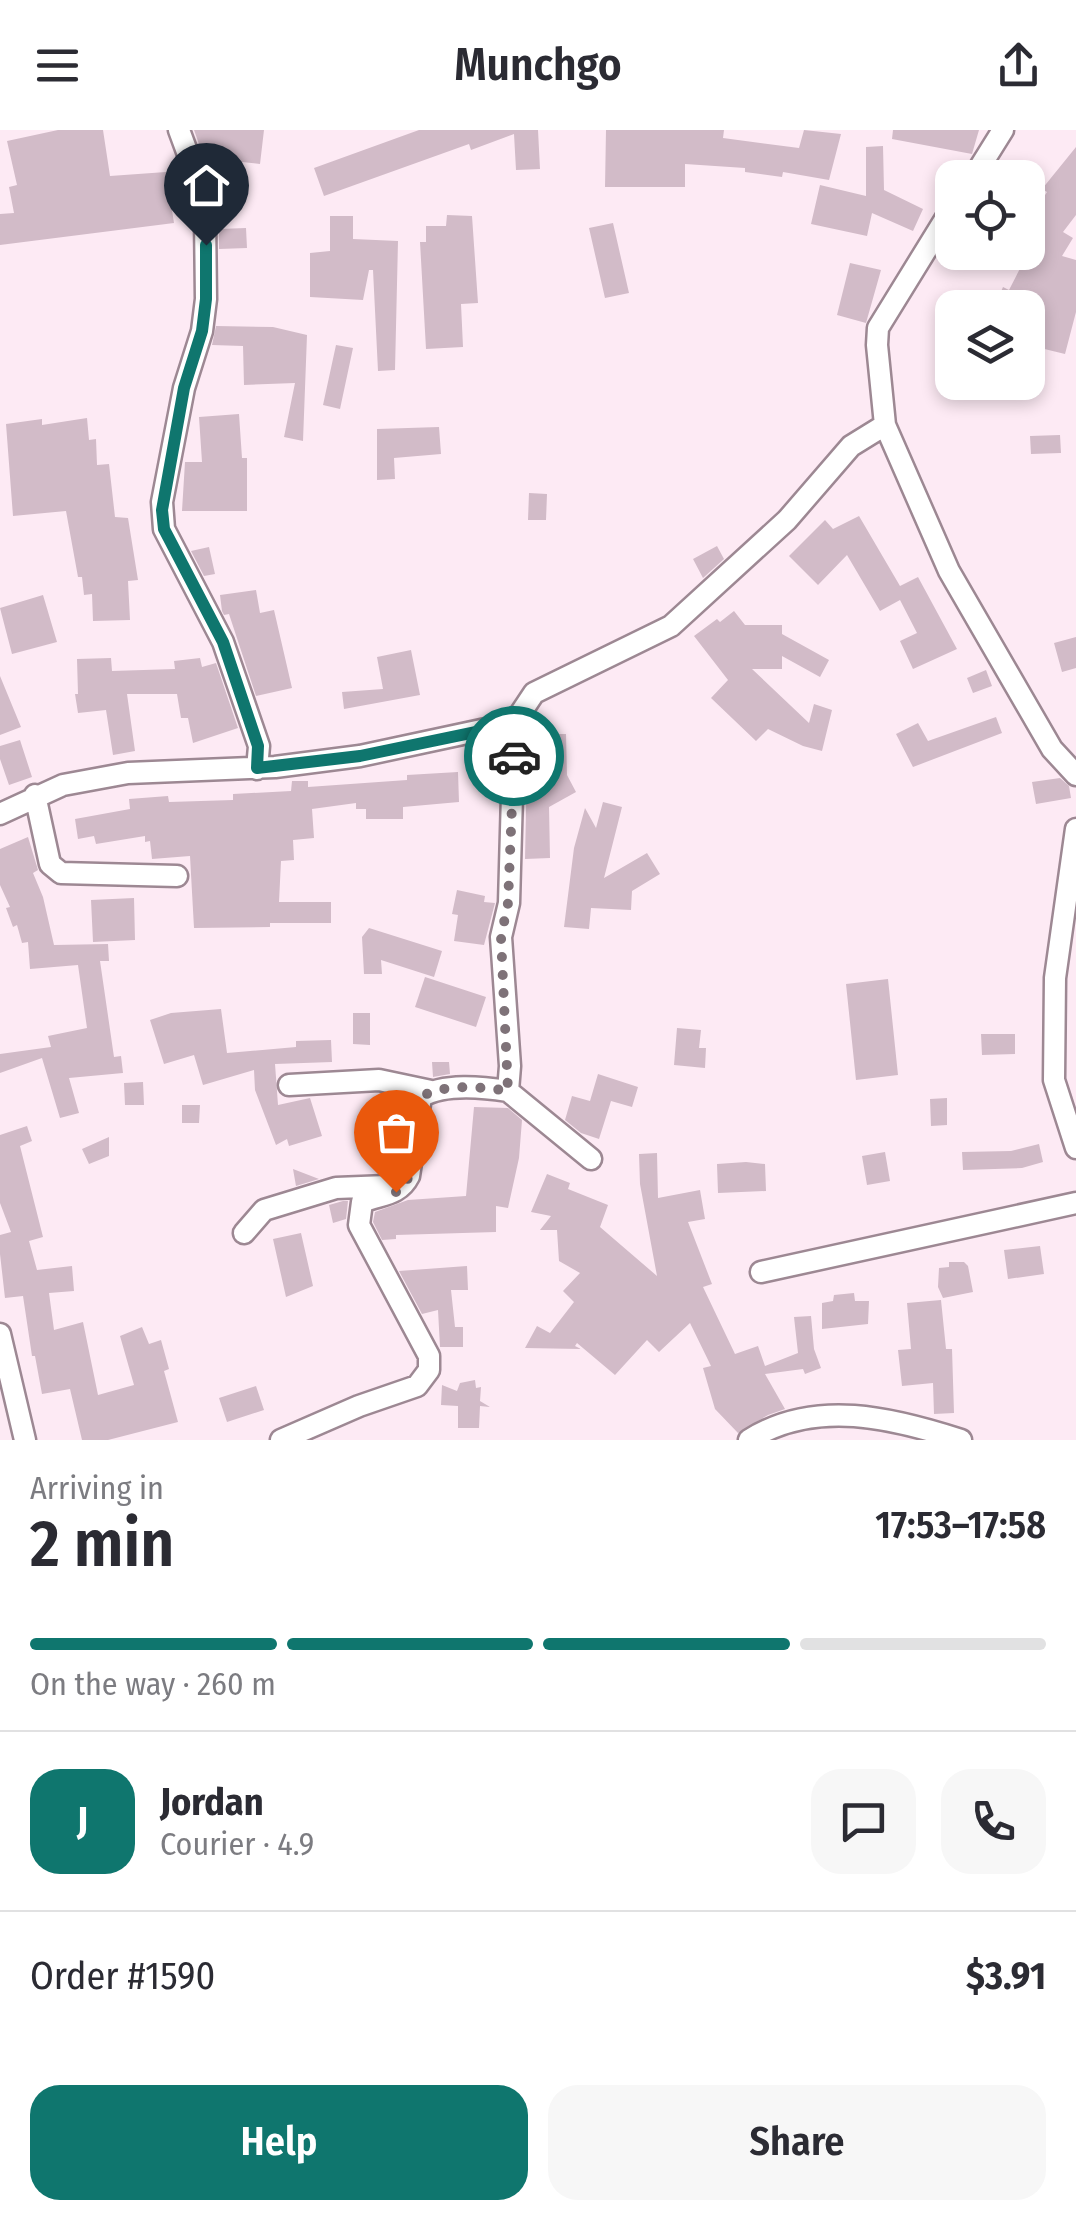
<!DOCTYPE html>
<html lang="en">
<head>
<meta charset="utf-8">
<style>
  :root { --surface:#fff; --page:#f7f7f7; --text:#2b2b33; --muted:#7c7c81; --line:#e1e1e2; --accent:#0f766e }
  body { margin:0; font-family:"Fira Sans Condensed",sans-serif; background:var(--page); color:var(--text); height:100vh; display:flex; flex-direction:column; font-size:38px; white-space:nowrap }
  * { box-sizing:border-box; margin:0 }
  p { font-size:32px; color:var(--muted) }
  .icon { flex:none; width:55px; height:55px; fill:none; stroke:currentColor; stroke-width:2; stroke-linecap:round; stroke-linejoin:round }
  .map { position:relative; height:1310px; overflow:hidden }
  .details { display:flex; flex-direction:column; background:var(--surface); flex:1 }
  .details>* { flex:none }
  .controls { position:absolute; left:935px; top:30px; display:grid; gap:20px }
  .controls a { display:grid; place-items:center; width:110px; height:110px; border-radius:20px; background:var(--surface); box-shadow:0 5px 15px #0003; font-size:50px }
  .pin { position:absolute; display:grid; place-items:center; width:85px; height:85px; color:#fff; margin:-102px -42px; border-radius:50% 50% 50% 0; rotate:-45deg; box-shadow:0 0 10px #0007 }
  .pin .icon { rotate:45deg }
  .courier { position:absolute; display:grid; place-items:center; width:100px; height:100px; margin:-50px; border:8px solid #0f766e; border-radius:50%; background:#fff; color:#222; box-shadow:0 2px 12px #0007 }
  .headline em { font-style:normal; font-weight:600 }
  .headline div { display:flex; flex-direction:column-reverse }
  .headline { display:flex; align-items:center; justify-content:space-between; height:170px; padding:0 30px }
  h1 { font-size:65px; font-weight:600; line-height:75px }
  .bar { display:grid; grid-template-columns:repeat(4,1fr); gap:15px 10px; align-content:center; height:120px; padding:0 30px }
  .bar i { height:12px; border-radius:8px; background:var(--line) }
  .bar .active { background:var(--accent) }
  .bar p { grid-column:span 4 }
  .line { display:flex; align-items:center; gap:25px; padding:0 30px; border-top:2px solid var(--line) }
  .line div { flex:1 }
  .round { display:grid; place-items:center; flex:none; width:105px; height:105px; border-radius:30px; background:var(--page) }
  .action { display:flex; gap:20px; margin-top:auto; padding:20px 30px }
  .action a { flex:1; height:115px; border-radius:30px; background:var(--accent); color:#fff; font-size:40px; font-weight:600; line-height:115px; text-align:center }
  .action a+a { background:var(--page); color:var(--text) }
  header { display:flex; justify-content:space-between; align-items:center; height:130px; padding:0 30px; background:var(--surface); font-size:45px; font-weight:600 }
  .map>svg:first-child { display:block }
  .building { fill:#d2bbc8 }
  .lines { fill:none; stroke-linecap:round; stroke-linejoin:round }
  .minor-casing { stroke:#9d8893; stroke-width:25 }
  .minor { stroke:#fff; stroke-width:20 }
  .done { stroke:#7e7278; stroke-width:10; stroke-dasharray:0 18 }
  .route { stroke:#0f766e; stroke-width:12 }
</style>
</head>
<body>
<header><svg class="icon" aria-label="menu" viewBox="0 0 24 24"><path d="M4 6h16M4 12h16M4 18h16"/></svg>Munchgo<svg class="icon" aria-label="share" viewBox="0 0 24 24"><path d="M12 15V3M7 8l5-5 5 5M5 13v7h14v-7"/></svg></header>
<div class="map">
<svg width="1076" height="1310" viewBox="0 0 1076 1310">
  <rect width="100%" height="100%" fill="#fdeaf4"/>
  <path class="building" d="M58,0H103L110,46L166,42L174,93L0,115V84L14,83L9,57L17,55L7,11Z
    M194,0H264L260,34L215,29L205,31Z
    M419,0H538L540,39L516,40L514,4L471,20L469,14L324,66L314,38Z
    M606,0H724L723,8L799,18L804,0L841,4L829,50L783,42L782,47L745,42V38L685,34V57H605Z
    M893,0H979L972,24L892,9Z
    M883,16L884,60L923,79L913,101L872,83L867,106L811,94L820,55L866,66V17Z
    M1076,17V85L1063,102L1073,108L1062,126L1076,130V182L1065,224L1028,215V178H994L1003,157L1009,160L1028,123V92L1047,62L1042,59Z
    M447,85L472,86L478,173L461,174L463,217L426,219L420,112H426V96H446Z
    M330,86H353V109L398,111L395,240L378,241L373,140H369L363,170L310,167V123L330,121Z
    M613,93L629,163L605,168L589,98Z
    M246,98L247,118L219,119V99Z
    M850,133L881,140L866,193L837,185Z
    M216,196L273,197L307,205L303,311L284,307L295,253L244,255L243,216L212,215Z
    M336,215L353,218L340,279L323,275Z
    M239,284L242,328H247V381H182L185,332H202L199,287Z
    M87,288L89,310L96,309L97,335L109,334L115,387L128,388L138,450L128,451L130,490L93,491L92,464L84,465L82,447H78L66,381L13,386L6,294L42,289V295Z
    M439,297L441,324L394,328L395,349L377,350V299Z
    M1060,305L1061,323L1031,324L1030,306Z
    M529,363L547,364L546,390H528Z
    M859,386L900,456L918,447L957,519L913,539L900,511L917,503L900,470L880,481L847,425L818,455L789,426L825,390L833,399Z
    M717,416L724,429L703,448L693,429Z
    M209,417L215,444L204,446L191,421Z
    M256,460L260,483L274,480L292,558L256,566L229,484L224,485L222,481L220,465Z
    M43,465L57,512L12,524L0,478Z
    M734,481L745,495H782V504L829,530L820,547L782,526V539H752L809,593L814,574L832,580L822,621L803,616L768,599L756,611L711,568L728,550L694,506L717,489L720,492Z
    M1076,507V538L1062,542L1054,513Z
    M411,520L420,565L344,579L342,562L383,559L377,527Z
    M111,528L112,541L175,539L174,531L200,528L202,537L216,533L238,598L193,613L188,588H181L177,564H127L135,621L113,625L106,580L78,583L75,564H78L77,529Z
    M986,540L992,556L973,563L967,548Z
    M0,546L21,597L0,605Z
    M996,587L1002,603L913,637L896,604L918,593L928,611Z
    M535,604H566L567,645L576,662L549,677L550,728L525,729L527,634H535Z
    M20,610L32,647L9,655L0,629V616Z
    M458,642L459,672L403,677V689H366V679H356V673L312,679L314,708L293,710L294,730L281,731L279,772H331V793H270V797L194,798L190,726L152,729L150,711L145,712V706L96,714L94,706L78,709L75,689L130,679L129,669L168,666L169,672L233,670V664L291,661L292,651H308V657L407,650V645Z
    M1060,648L1069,656L1071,668L1036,674L1032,652Z
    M603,672L622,677L604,748L647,723L660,744L632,761L631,780L591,778L589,799L564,797L574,718L585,678L596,698Z
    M28,707L38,740L33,743L43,767L54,815L108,814L109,831H100L114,927L121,926L123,943L69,948L79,983L60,988L42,928L0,943V924L51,917L48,906L87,898L78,835L30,839L28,812L22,813L17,795L13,797L6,778L10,777L0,755V719Z
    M457,760L485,766L484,772L495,773L484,815L454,811L458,785L452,784Z
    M134,768L135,810L93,812L91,770Z
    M369,798L442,821L434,847L381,830L382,844H364L362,807Z
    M425,847L486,867L476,897L415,877Z
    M888,849L898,945L856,950L846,854Z
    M221,879L227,923L296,917V911L331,910L332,932L275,934L278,975L310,968L322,1006L289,1016L287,1009L276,1015L255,960L254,940L203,955L194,925L164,934L150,890L171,883Z
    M353,883H370V915L353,914Z
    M677,898L701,900L699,918H706L705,938L674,935Z
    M981,904H1015V924L982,925Z
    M432,932H449L450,944L433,947Z
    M598,944L638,957L632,977L611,971L599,1009L581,1003L565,990L572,966L590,971Z
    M143,952L144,975H125L124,953Z
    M947,968V995L931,996L930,969Z
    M182,975H200L199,993H182Z
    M474,977L508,978L522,990L519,1028L508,1078L496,1076V1102L396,1105V1109L382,1110L373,1092L375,1082L408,1070L466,1066Z
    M27,996L32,1011L20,1016L43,1107L29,1111L37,1140L72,1136L74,1161L49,1163L54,1200L83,1192L98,1265L134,1255L120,1206L142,1197L149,1214L161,1210L169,1239L164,1241L178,1292L108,1310H82L70,1259L42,1264L35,1226H32L23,1166L5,1168L0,1124V1105L11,1102L0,1073V1005Z
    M109,1007V1026L89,1034L82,1019Z
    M1039,1014L1043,1032L1022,1038L963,1040L962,1022L1011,1021Z
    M885,1022L890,1051L867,1055L862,1026Z
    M657,1023L658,1068L700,1060L705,1089L688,1092L712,1154L703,1157L735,1224L758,1216L765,1236L798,1223L794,1187L811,1186L814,1219L821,1238L805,1244L803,1239L765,1244L785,1279L768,1285L738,1303L715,1279L703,1238L711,1236L690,1193L659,1222L647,1210L615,1245L577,1213L575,1216L581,1219L525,1218L537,1196L550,1203L574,1172L563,1161L580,1143L559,1131L557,1100H540L551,1086L531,1082L547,1044L570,1053L568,1059L608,1075L600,1097L657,1146L640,1054L639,1024Z
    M746,1032L765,1034L766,1061L718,1063L717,1034Z
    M293,1039L319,1049L296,1056Z
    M343,1071H348L346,1089L333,1093L329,1075Z
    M301,1103L313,1156L286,1167L273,1109Z
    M1040,1116L1044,1144L1008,1149L1004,1120Z
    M949,1132H964L968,1136L973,1162L943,1168L938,1157L939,1138L949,1137Z
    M467,1136L468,1160H451L455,1197H463V1217H440L438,1180L422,1184L399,1141Z
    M854,1163L855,1171H869L868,1194L822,1199V1173L833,1171L834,1165Z
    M941,1170L946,1219H952L954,1283L934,1284L933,1253L902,1256L898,1220L911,1219L907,1173Z
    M475,1250L476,1258L481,1257L480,1271L490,1277L480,1276L479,1298H458V1276L441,1275L442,1255L457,1261L460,1253Z
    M256,1256L264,1280L227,1292L219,1268Z"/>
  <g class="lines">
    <g class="minor-casing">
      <path id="minor" d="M179,0L193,38L205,88L206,169L202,201L184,258L162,372L164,399L223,512L259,616L257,639
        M973,48L1003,0
        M952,78L878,198L877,215L885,295L949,441L1052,619L1076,645
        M35,665L50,734L61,743L177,746
        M0,684L63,655L128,643L275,637L360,626L514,593L534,563L671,496L787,390L851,316L885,295
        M1076,699L1055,848L1054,950L1076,1018
        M289,955L379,950L431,961
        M508,961L591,1029
        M244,1103L264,1080L336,1058L387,1056
        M761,1142L1076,1073
        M0,1204L25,1310
        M281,1310L359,1276L417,1256L429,1240V1226L359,1095L362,1072C381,1064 399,1066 409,1046L421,967C444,953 482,957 508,961L510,936L501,807L509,773L514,593
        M749,1310C815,1268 893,1288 961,1310"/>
    </g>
    <use href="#minor" class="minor"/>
  </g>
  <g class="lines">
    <path class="done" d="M396,1062L404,1056L409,1046L421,967C444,953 482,957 508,961L501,807L508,773L514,626"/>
    <path class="route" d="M206,115V169L202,201L184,258L162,380L164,399L223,512L258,616L257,638L360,626L514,594V626"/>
  </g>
</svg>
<div class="controls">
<a><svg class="icon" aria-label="locate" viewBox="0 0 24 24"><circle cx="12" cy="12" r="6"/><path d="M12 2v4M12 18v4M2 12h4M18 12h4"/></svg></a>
<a><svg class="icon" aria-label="layers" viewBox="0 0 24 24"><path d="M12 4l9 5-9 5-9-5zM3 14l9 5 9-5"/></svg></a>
</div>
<div class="pin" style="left:396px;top:1062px;background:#ea580c"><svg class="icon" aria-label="bag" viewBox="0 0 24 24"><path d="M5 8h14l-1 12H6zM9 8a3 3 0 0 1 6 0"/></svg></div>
<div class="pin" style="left:206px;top:115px;background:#1f2937"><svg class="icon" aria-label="home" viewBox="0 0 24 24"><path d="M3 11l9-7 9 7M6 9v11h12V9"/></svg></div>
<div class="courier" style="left:514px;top:626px"><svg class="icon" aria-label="car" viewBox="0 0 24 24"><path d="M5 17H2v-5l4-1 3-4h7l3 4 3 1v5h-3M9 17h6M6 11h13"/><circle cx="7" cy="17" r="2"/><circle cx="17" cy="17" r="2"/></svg></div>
</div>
<section class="details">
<div class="headline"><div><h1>2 min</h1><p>Arriving in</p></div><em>17:53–17:58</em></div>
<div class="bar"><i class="active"></i><i class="active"></i><i class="active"></i><i></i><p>On the way · 260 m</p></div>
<div class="line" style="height:180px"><b class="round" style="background:var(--accent);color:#fff">J</b><div><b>Jordan</b><p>Courier · 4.9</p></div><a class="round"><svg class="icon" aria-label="chat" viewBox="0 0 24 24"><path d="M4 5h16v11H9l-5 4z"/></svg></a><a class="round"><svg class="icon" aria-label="phone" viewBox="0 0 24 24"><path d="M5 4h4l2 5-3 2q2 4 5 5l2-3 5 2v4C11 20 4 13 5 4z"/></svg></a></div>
<div class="line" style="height:130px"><div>Order #1590</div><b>$3.91</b></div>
<div class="action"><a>Help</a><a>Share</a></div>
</section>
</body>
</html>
